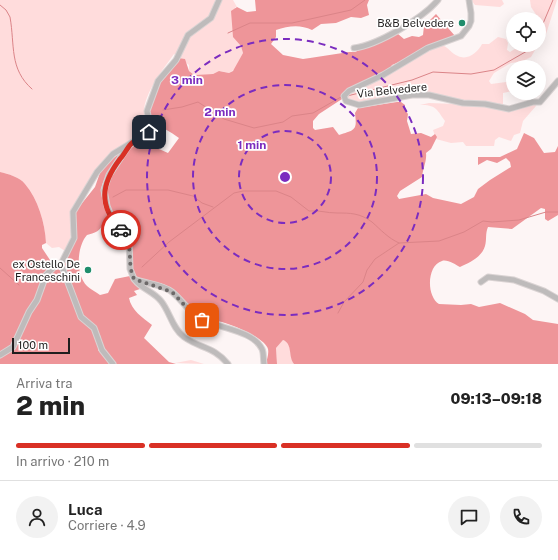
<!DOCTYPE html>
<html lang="it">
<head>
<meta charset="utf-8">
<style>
  :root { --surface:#fff; --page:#f2f2f2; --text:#222; --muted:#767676; --line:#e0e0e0; --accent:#d93025 }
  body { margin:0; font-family:"Public Sans",sans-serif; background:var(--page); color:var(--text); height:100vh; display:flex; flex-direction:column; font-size:15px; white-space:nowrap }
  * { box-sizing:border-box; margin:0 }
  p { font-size:13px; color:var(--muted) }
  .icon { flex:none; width:22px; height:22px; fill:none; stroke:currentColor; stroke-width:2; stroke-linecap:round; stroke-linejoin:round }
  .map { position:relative; height:364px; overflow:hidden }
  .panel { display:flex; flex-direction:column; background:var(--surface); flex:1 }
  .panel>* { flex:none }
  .buttons { position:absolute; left:506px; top:12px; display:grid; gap:8px }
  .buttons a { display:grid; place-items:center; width:40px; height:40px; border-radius:50%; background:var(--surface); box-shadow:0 4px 16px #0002; font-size:20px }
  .scale { position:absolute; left:12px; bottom:10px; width:58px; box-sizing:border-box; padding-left:4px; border:2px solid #201e1e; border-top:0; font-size:11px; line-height:14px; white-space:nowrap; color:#201e1e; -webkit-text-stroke:3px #fff; paint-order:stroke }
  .pin { position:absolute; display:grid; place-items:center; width:34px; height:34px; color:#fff; margin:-17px; border-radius:8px; box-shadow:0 2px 6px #0006 }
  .courier { position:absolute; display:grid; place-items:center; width:40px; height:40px; margin:-20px; border:3px solid #d93025; border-radius:50%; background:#fff; color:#222; box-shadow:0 1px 5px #0007 }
  .overview em { font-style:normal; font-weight:800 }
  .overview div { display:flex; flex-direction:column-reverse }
  .overview { display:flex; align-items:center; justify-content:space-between; height:68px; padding:0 16px }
  h1 { font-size:26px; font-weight:800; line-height:30px }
  .bar { display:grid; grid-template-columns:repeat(4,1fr); gap:6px 4px; align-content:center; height:48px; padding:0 16px }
  .bar i { height:5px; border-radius:3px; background:var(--line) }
  .bar .active { background:var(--accent) }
  .bar p { grid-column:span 4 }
  .line { display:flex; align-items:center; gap:10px; padding:0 16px; border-top:1px solid var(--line) }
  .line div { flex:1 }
  .round { display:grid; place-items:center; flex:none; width:42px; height:42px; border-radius:21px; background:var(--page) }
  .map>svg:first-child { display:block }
  .green { fill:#ffdcdc }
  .forest { fill:#ee9599 }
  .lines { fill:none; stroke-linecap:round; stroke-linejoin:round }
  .stream { stroke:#db8488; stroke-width:1 }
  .minor-casing { stroke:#dad3d3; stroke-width:7 }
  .minor { stroke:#bebbbb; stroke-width:5 }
  .done { stroke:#6d6969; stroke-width:4; stroke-dasharray:0 7.2 }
  .route { stroke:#d93025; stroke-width:5 }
  .ring { fill:none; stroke:#7b2cbf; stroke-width:2; stroke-dasharray:7 5 }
  .poi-dot { fill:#208d6c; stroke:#fff; stroke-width:1.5 }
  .labels { text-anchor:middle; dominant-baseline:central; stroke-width:3.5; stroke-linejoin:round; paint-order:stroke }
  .poi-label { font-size:11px; fill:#201e1e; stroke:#fff; text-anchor:end }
  .street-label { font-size:11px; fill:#201e1e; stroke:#fff }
  .centre { fill:#7b2cbf; stroke:#fff; stroke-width:2 }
  .ring-label { font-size:12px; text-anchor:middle; font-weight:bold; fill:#7b2cbf; stroke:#fff; stroke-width:3.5; stroke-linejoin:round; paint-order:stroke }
</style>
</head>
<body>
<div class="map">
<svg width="558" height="364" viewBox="0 0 558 364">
  <rect width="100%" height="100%" fill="#fdf5f5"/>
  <path class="green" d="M0,0H233L237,7H235L243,53L235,69L229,73L220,71L213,74L194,75L189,71V65L174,54C164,68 144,93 144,112C144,118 149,123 147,130L108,156L94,173L71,213C69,219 71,223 71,229C71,238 69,244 65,251L59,247L52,248L46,243C45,223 38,199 25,184C20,177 8,174 0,172Z
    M471,0H502L504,4L500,7L475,5Z
    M530,0H557L546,34L539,44V19L531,7Z
    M498,37L506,39L508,43L507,50L510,52L521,45H538L531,57L523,61L511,63L494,73L489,81L491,84L513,81V91L503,93V106L463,102L431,94L361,103L351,102L347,97V94L430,48L442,45C448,47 452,54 458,56C468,61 478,52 482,44H489Z
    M429,103L457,104L466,106L485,105L508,110L535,104L536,106L523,121L520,133L514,135L511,141L499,137L495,140L494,146H466L463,142L451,143L436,139L433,130L443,126L445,121C438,111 436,104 420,105Z
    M283,340C293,344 289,357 294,364H277L276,348Z
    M191,360L204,364L175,363Z"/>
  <path class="forest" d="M255,0H369L367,5L369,15L361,18L351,17L336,23L321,24L312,30C300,24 288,26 276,30V37L271,44L283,55L303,59L310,58L349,52H355L394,35L398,34L404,39L412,36L419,37L423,35L424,26L436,14L455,36L426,47L409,58L392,65L389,70L346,91L342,99L319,114L313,121V128L315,130L333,127L339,135C356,130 357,130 355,113L358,108L397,102H401L405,105V110L408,114L407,121L411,134L421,133L431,137L435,134L437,137L431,149L426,153C427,161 423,168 422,177L400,191L397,196L399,199L426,194L433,198L461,204L474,197L478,189L490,180L511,167L510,162L506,158L497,163L487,160L478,165V157H500L517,149L524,133L534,138L544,153L555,152L558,146V215L548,221L545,219V209L541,208L512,229L488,227C485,234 487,239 485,246C482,257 469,263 460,267C456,265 447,259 442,261C427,265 426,296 439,304L461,305L471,304L479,307L500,303L525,314L533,320L558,324V364H294C288,357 293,344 283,340L276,348L277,364H266C267,359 269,354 268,349C265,338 233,325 222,322C215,320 208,321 202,318C187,310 180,293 165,285C157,281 144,283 137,277C126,268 135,250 131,239C127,231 119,227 115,221C96,190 114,159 141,141L168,153L179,138C170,131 160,127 150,120C148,96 164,76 178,58L185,59L189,71L194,75L213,74L219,71L229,73L233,71L243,53L241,46L233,37L231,11L237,7L247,12L256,11Z
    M122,152C109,177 92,181 108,214C100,228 103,231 87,235C77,246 75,274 87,286C90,289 96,292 100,295L108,293L115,279L130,276L140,289L134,291L137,295L129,298C131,310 143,318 152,325L144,338L169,362L176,364H115L102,347L100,335L95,328L82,317L63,266L77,233L75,212L95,187L101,170L112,159Z
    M0,172C8,174 20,177 25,184C38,199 45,223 46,243L42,245V248L52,263L43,274L36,298L12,345L0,353Z
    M58,268L61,271L80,318L93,330L98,340V350L111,364H0V357L12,351L16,345L45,277L55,269Z"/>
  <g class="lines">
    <path class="stream" d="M0,5L6,10L10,17C15,45 9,69 32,89
      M228,33L250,23H292L351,10L365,0
      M539,33L553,0
      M347,96L412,80L433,72L471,74L494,70L527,51L531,45
      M163,110L182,107L198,102L224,119L254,128L283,122L292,116L313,113L341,97
      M113,197L126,190H168L193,196L202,203L213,207
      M142,267L169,242L234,193L243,191H276L291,197L309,211C320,210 326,213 337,213C350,213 360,213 372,222C381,230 388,238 399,243
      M0,268L19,285
      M338,313L344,302L363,282L367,270L375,259L399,243L439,241L464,232L483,221L492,222L519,220L546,212H558"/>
    <g class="minor-casing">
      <path id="minor" d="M469,0L471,13V21L469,26L461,36L428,48L383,75L349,91L344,96L346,101L359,105L412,95H429L463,103L485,104L509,109L533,102H540L558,81
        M354,48C378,45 423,18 438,0
        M129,145L109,175L104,190L107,206L114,223L129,241L130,269L134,279C146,284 162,284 172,292C183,301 189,313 202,319C217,328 253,330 262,349C264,353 263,359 264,364
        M135,280C142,289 154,292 161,301C170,312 172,328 184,337C201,349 213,346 228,364
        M481,282L488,277L514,280L544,291L558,299
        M0,355L13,347L29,312L37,300L46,275L54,267L61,264
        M113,364L102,350L94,328L81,317L61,264L74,238L73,212L97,172L113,154L149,132L150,125L147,111L158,81L176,60L188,35L211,18L219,0"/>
    </g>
    <use href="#minor" class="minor"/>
  </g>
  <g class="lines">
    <path class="done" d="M121,230C135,245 126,262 134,279L172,292L189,310L202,320"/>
    <path class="route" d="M121,230C98,206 101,184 120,159C124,155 127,148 131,144C136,139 144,137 149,132"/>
  </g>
  <g class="ring">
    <circle cx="285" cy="177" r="46"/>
    <circle cx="285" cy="177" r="92"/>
    <circle cx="285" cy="177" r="138"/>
  </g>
  <g class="poi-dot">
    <circle cx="462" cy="23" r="4"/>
    <circle cx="88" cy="270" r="4"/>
  </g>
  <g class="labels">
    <g class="poi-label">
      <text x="454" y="23">B&amp;B Belvedere</text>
      <text x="80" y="264">ex Ostello De<tspan x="80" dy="13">Franceschini</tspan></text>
    </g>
    <g class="street-label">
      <text transform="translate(392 90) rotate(-6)">Via Belvedere</text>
    </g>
  </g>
  <circle cx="285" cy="177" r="6" class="centre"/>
  <g class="ring-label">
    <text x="187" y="84">3 min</text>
    <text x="220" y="116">2 min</text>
    <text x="252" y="149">1 min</text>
  </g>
</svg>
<div class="buttons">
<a><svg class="icon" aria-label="locate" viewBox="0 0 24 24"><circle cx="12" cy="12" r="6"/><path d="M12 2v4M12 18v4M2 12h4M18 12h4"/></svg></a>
<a><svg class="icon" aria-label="layers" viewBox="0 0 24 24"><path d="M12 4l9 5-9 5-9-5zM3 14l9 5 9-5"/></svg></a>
</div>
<div class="scale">100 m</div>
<div class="pin" style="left:202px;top:320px;background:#ea580c"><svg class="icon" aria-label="bag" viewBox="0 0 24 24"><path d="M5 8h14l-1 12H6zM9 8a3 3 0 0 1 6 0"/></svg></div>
<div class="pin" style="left:149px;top:132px;background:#1f2937"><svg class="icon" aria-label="home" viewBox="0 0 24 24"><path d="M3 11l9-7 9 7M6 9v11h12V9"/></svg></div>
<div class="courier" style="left:121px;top:230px"><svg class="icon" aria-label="car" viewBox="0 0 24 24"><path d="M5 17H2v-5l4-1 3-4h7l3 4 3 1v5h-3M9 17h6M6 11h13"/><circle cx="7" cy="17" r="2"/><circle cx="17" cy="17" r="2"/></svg></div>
</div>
<section class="panel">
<div class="overview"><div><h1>2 min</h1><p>Arriva tra</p></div><em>09:13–09:18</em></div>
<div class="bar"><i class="active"></i><i class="active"></i><i class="active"></i><i></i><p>In arrivo · 210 m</p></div>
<div class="line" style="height:72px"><a class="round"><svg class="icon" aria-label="person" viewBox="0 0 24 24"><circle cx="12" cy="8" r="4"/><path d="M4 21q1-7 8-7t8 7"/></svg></a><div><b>Luca</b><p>Corriere · 4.9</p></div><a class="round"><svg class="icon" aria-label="chat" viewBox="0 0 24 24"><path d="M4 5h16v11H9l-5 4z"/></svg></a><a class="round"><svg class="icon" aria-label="phone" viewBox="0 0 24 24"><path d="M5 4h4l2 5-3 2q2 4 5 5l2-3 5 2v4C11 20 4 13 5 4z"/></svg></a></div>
</section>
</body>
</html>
